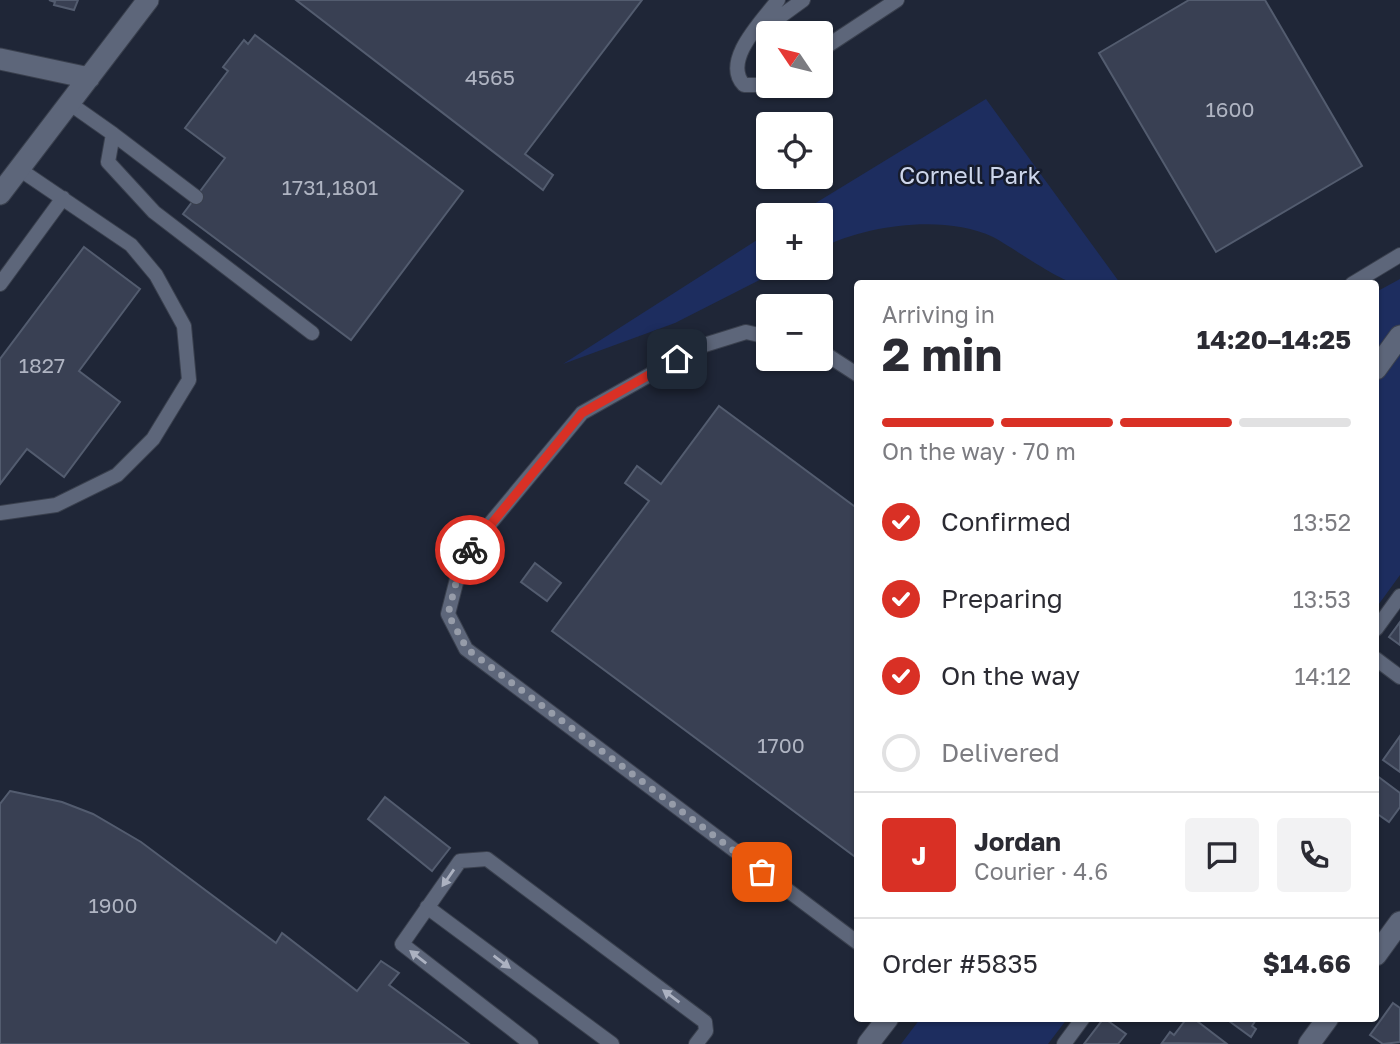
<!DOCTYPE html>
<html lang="en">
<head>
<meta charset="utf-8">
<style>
  :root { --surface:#fff; --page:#f2f2f3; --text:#2b2b33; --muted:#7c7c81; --line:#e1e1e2; --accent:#d93025 }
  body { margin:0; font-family:"Golos Text",sans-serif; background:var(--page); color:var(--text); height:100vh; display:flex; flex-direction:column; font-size:26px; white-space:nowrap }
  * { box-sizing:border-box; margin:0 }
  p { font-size:23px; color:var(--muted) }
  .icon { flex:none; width:38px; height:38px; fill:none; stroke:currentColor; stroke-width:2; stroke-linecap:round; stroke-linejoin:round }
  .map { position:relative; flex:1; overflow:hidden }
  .sheet { position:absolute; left:854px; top:280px; width:525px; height:742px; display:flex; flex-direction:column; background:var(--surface); border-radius:7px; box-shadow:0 2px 5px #0004 }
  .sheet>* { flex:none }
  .needle { width:46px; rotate:305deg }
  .fabs { position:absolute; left:756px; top:21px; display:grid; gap:14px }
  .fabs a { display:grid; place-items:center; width:77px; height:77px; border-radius:7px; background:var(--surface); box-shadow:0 2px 5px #0004; font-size:35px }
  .pin { position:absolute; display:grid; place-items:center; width:60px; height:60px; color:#fff; margin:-30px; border-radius:14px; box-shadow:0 4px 10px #0006 }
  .courier { position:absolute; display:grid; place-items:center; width:70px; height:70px; margin:-35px; border:5px solid #d93025; border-radius:50%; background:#fff; color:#222; box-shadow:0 2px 9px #0007 }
  .summary em { font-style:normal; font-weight:700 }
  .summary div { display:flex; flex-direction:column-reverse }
  .summary { display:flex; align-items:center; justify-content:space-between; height:119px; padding:0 28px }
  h1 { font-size:46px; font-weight:700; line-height:52px }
  .bar { display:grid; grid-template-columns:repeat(4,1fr); gap:10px 7px; align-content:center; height:84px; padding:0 28px }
  .bar i { height:9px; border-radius:5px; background:var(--line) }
  .bar .selected { background:var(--accent) }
  .bar p { grid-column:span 4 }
  .line { display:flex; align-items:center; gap:18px; padding:0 28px; border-top:2px solid var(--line) }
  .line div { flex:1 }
  .round { display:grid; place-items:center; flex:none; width:74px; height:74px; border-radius:7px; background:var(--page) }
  ol { padding:0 28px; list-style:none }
  li { display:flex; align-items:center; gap:21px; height:77px }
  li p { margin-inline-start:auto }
  li .icon { padding:7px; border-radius:50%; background:var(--accent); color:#fff; stroke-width:4 }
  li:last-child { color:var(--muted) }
  li i { width:38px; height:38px; border:4px solid var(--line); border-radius:50% }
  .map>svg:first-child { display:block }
  .green { fill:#1d2d5f }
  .building { fill:#394053; stroke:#535c6f; stroke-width:2 }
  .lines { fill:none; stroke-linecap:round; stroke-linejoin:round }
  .lane-casing { stroke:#3a404e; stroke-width:16 }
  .street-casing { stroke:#3a404e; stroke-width:23 }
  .lane { stroke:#5d667a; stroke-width:14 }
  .street { stroke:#5d667a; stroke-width:21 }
  .oneway { fill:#acb2c1 }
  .done { stroke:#969ca9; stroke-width:7; stroke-dasharray:0 12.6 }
  .route { stroke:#d93025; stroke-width:9 }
  .labels { text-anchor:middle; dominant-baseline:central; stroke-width:5; stroke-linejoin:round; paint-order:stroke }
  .number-label { font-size:21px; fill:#afb4c2 }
  .park-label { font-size:24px; fill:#cdd6eb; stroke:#161c2d }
</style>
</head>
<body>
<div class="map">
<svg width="1400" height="1044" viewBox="0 0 1400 1044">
  <rect width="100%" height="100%" fill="#1f2637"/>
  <path class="green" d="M986,99L1120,283C1106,284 1091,285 1077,284C1059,281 1012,247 993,237C944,214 867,225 821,248V215H796Z
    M768,233V268H783L675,323L563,364Z
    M1400,279V575L1376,608V292Z
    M920,1019V1018L1067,1019L1048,1044H901Z"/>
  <path class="building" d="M49,0H78L74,10L54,5L55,2Z
    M296,0H642L525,154L553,175L543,190Z
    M1189,0H1265L1362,166L1216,252L1099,53Z
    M255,35L463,191L351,340L183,214L225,158L185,128L228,71L223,67L244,40L248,44Z
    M84,247L140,289L79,371L120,402L64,477L27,449L0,484V359Z
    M719,406L858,509V859L552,631L649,501L625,483L637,466L661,484Z
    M535,563L561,583L547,601L521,582Z
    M1400,622V645L1389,637Z
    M1400,736V772L1383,760Z
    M1376,775L1400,793V807L1389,822L1376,813Z
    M10,791L62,802L93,814L141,842L276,943L282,933L357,991L381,961L399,973L389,985L469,1044H0V804Z
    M385,797L450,848L432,871L368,819Z
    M1393,1003L1400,1008V1042L1383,1044L1370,1035Z
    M1104,1018L1126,1034L1118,1044H1084Z
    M1187,1018H1193L1227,1044L1162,1043L1170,1032L1174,1035Z
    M1225,1018H1257L1252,1026L1256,1029L1251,1037Z"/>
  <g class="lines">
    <g class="lane-casing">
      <path id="lane" d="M759,32L803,0
        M821,50L897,0
        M768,80L758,85H744C721,61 763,20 778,0
        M69,103L113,134L108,162L154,212L312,333
        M113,134L196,197
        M0,284L63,198
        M1352,284L1400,255
        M768,337L746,332L701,346L582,413L474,543L458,575L448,614L466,649L858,943
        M821,351L858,375
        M0,513L56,505L117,475L153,439L189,380L184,326L156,275L131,245L19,169
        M1376,629L1400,596
        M1376,659L1400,677
        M427,907L612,1044
        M531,1044L402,944L460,861L487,859L705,1022L706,1031L696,1044
        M1064,1044L1083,1018"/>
    </g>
    <g class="street-casing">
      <path id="street" d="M0,59L89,78
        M0,194L148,0
        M1376,369L1400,336
        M1376,955L1400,922
        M868,1044L888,1018
        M1309,1044L1328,1018"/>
    </g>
    <use href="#lane" class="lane"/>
    <use href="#street" class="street"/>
  </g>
  <defs><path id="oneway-solid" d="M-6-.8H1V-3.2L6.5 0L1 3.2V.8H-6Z" transform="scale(1.75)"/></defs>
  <g class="oneway">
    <use href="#oneway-solid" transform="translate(448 878) rotate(125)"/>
    <use href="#oneway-solid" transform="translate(418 957) rotate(-142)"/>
    <use href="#oneway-solid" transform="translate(502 962) rotate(37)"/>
    <use href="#oneway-solid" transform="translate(671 996) rotate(-143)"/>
  </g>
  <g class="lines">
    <path class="done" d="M470,550L458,575L448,614L467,649L762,872"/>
    <path class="route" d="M470,550L582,413L677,359"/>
  </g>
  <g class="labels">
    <g class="number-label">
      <text x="490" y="77">4565</text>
      <text x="1230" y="109">1600</text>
      <text x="330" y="187">1731,1801</text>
      <text x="42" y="365">1827</text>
      <text x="781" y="745">1700</text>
      <text x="113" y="905">1900</text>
    </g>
    <g class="park-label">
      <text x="970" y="174">Cornell Park</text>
    </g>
  </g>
</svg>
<div class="fabs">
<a><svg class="needle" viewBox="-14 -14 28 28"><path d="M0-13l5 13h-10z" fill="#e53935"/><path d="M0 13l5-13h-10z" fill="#7c7c81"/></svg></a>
<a><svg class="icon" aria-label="locate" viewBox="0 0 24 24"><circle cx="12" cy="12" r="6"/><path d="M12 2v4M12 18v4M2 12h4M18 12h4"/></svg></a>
<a>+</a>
<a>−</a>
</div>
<div class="pin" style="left:762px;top:872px;background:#ea580c"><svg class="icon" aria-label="bag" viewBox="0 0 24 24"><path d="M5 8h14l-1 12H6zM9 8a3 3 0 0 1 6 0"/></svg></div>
<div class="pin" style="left:677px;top:359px;background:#1f2937"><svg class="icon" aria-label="home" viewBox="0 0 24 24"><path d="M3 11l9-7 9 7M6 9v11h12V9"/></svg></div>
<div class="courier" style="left:470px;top:550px"><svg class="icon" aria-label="bike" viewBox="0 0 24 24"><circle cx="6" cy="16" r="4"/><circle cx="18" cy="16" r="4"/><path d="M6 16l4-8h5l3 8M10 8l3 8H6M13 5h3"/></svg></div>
<section class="sheet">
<div class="summary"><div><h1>2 min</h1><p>Arriving in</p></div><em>14:20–14:25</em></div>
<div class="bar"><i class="selected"></i><i class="selected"></i><i class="selected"></i><i></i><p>On the way · 70 m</p></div>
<ol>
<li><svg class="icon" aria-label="check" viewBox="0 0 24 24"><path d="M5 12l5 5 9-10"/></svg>Confirmed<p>13:52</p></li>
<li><svg class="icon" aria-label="check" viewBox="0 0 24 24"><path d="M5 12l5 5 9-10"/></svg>Preparing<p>13:53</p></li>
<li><svg class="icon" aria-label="check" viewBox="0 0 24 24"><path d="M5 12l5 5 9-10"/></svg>On the way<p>14:12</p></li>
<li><i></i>Delivered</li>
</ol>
<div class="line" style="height:126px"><b class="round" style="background:var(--accent);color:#fff">J</b><div><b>Jordan</b><p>Courier · 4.6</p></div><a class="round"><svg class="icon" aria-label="chat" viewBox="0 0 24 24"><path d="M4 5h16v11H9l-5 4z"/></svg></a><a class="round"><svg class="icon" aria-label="phone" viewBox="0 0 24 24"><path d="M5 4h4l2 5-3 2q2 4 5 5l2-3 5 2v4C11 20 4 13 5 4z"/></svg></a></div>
<div class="line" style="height:91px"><div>Order #5835</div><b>$14.66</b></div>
</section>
</div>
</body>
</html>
